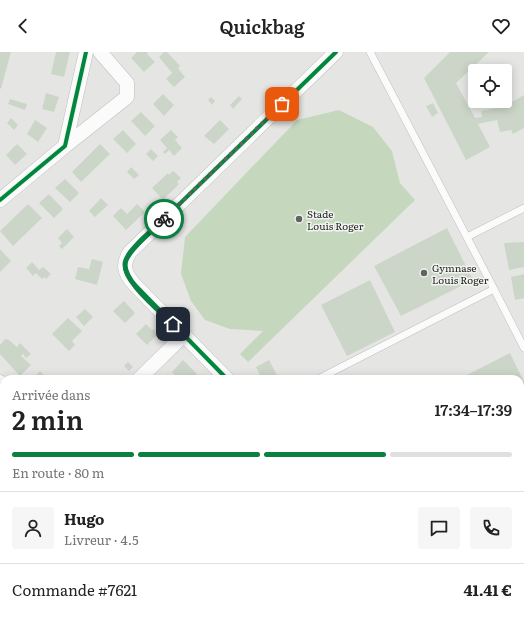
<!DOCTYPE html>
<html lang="fr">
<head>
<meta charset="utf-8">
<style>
  :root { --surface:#fff; --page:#f6f6f6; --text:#222; --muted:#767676; --line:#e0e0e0; --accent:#0b8043 }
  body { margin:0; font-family:Literata,serif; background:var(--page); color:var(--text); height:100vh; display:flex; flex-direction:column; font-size:15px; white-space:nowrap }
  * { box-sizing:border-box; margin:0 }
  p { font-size:13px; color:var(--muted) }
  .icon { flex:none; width:22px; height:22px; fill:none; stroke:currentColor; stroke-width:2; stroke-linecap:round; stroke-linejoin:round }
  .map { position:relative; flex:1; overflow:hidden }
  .sheet { position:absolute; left:0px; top:323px; width:524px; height:248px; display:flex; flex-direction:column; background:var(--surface); border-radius:12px 12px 0 0; box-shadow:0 2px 10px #0003 }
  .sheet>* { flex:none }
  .fabs { position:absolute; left:468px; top:12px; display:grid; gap:8px }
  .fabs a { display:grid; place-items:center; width:44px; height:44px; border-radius:4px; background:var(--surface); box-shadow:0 2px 10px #0003; font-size:20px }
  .pin { position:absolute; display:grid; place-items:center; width:34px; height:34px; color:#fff; margin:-17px; border-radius:8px; box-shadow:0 2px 6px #0006 }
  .courier { position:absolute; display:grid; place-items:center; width:40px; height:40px; margin:-20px; border:3px solid #0b8043; border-radius:50%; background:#fff; color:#222; box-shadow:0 1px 5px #0007 }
  .summary em { font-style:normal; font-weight:600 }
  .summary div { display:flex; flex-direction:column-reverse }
  .summary { display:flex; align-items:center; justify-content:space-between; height:68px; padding:0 12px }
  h1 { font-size:26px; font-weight:600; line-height:30px }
  .bar { display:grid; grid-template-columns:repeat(4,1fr); gap:6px 4px; align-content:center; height:48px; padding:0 12px }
  .bar i { height:5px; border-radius:3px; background:var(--line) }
  .bar .selected { background:var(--accent) }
  .bar p { grid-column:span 4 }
  .line { display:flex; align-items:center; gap:10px; padding:0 12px; border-top:1px solid var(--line) }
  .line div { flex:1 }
  .round { display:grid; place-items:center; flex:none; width:42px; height:42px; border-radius:4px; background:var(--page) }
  header { display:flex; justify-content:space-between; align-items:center; height:52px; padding:0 12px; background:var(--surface); font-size:18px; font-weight:600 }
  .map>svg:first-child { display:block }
  .green { fill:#c5d8bd }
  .building { fill:#ccd6c8 }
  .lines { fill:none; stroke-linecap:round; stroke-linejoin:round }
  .lane-casing { stroke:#bfc0be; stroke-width:8 }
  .street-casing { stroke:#bfc0be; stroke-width:15 }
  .lane { stroke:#fbfbfb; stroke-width:7 }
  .street { stroke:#fbfbfb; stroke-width:14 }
  .cycleway-casing { stroke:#f1f4f0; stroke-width:6 }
  .cycleway { stroke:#00873e; stroke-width:4 }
  .done { stroke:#636462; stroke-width:4; stroke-dasharray:0 7.2 }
  .route { stroke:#0b8043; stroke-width:5 }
  .poi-dot { fill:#636462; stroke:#f1f4f0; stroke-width:1.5 }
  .labels { text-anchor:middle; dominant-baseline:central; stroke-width:3; stroke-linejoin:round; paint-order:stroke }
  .poi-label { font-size:10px; fill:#1d1e1c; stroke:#f1f4f0; text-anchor:start }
</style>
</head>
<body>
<header><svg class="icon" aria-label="back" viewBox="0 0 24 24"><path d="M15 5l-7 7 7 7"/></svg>Quickbag<svg class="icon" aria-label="heart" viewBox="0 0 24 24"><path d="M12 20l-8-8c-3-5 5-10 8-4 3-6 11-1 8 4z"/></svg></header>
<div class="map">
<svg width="524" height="571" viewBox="0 0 524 571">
  <rect width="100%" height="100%" fill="#e5e6e4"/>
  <path class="green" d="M339,58L373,75L392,99L400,131L415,148L248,310L240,302L263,279L230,277L205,268L191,249L181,222L185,185L297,68Z"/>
  <path class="building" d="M0,0H11L1,37L0,36Z
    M56,0H70L64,25L51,22Z
    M137,0H148L147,2L155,10L144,20L131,6Z
    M164,0H167L180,14L178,16L185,25L174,35L166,27L172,21L159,5Z
    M450,0H489L456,31L475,66L482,65L481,59L511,53L510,51L524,43V76L513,82L511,78L500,80L497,68L478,72L490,95L466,108L424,26Z
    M46,41L59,45L54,60L42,57Z
    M163,42L174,53L164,64L153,52Z
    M239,44L242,47L233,57L230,53Z
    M211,45L215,49L212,53L208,48Z
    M10,47L27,52L25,58L8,52Z
    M433,51L438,61L432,65L426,54Z
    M141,60L155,74L145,84L131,69Z
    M11,66L18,73L14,78L7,71Z
    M35,68L47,76L38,90L27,82Z
    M220,68L229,77L214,92L204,84Z
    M123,78L136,92L127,101L113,87Z
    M171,78L178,85L175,88L182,96L174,104L169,98L165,102L163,100L167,96L160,88Z
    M17,92L27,102L15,113L6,103Z
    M100,92L110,102L81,130L72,120Z
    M151,97L158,104L153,109L146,102Z
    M131,115L139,123L134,127L127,120Z
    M173,119L181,126L177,130L179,132L163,148L152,136L168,121L169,123Z
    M65,127L79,141L70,150L55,136Z
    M49,142L63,157L54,166L39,151Z
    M101,146L108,153L95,165L89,159Z
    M28,152L42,166L13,194L0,179Z
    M137,152L145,160L126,178L113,164L121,156L127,162Z
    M447,176L473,228L401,264L374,214Z
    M67,177L74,185L62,197L59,194L62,191L58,186Z
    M524,190V215L509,218L504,191Z
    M0,197L11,209L0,220Z
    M92,207L103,210L97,233L75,227L78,215L89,217Z
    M32,210L39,218L43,215L51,222L46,227L45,225L42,227L36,221L33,224L26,216Z
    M524,222V246L515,248L511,225Z
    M370,228L395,280L347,304L321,253Z
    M124,249L135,261L125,271L113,259Z
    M85,257L93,265L84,274L76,265Z
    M68,266L82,279L72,289L75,293L69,299L52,282Z
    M146,272L152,278L154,277L157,283L147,293L136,282Z
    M5,287L9,288L17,295L20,291L31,302L26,306L23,302L21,304L31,313L20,324L0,302V293Z
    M510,301L524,330V369L520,361V327H503L502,325L497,327H459Z
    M183,308L197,322L194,326L195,327H179L172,320Z
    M269,308L279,327H262L256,315Z
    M128,310L133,315L129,319L124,314Z
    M40,319L48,327H32Z
    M524,399V420L520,422V401Z
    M524,492V508L520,511V494Z
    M0,512L4,513V532L0,531Z
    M135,567H147L146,571H138V568Z
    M190,567H200L197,571H188Z
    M271,567H288L292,568L291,571H269Z
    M308,567H332V571H309Z
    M389,567H412L407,571H387Z"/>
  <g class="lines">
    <g class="lane-casing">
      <path id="lane" d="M370,0L494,237
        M467,185L524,156
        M318,327L494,237L524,296"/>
    </g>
    <g class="street-casing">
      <path id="street" d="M65,94L127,45V31L100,0
        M0,148L65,94L86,0
        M139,327L184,283
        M227,327L134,232C124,221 122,212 130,200L336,0
        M0,330L4,334
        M0,367L4,363
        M0,548L4,549
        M520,552L524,550
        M62,567L75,571
        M225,567L228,571
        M433,567L435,571
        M36,571L37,567
        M484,571L491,567"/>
    </g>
    <use href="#lane" class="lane"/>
    <use href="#street" class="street"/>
    <g class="cycleway-casing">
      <path id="cycleway" d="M0,148L65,94L86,0
        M227,327L134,232C124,221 122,212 130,200L336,0"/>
    </g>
    <use href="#cycleway" class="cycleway"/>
  </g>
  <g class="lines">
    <path class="done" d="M164,167L282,52"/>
    <path class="route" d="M164,167C153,178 132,194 126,208C118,226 161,260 173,272"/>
  </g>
  <g class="poi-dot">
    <circle cx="299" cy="167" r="4"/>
    <circle cx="424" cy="221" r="4"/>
  </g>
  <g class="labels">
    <g class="poi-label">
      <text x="307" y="161">Stade<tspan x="307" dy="12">Louis Roger</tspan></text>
      <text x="432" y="215">Gymnase<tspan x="432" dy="12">Louis Roger</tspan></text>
    </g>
  </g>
</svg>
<div class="fabs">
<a><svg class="icon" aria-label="locate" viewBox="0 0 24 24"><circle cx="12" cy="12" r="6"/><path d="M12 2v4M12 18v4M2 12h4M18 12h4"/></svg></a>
</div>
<div class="pin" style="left:282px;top:52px;background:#ea580c"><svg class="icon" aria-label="bag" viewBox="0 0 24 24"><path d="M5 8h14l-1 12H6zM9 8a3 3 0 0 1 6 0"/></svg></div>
<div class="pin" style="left:173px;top:272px;background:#1f2937"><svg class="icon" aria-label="home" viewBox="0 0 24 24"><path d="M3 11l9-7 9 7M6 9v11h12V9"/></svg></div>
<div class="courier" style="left:164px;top:167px"><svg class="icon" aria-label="bike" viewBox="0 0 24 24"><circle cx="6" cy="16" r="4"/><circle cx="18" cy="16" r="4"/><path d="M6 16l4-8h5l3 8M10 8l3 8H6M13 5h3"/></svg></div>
<section class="sheet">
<div class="summary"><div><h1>2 min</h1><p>Arrivée dans</p></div><em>17:34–17:39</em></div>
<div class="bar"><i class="selected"></i><i class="selected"></i><i class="selected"></i><i></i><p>En route · 80 m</p></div>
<div class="line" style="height:72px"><a class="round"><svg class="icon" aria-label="person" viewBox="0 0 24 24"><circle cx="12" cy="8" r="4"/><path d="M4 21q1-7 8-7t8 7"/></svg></a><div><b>Hugo</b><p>Livreur · 4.5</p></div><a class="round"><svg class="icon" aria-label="chat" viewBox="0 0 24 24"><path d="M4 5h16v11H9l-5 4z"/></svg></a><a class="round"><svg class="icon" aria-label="phone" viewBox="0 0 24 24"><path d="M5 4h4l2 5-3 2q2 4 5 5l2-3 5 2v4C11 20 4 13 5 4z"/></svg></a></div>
<div class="line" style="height:52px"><div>Commande #7621</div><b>41.41 €</b></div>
</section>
</div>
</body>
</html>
